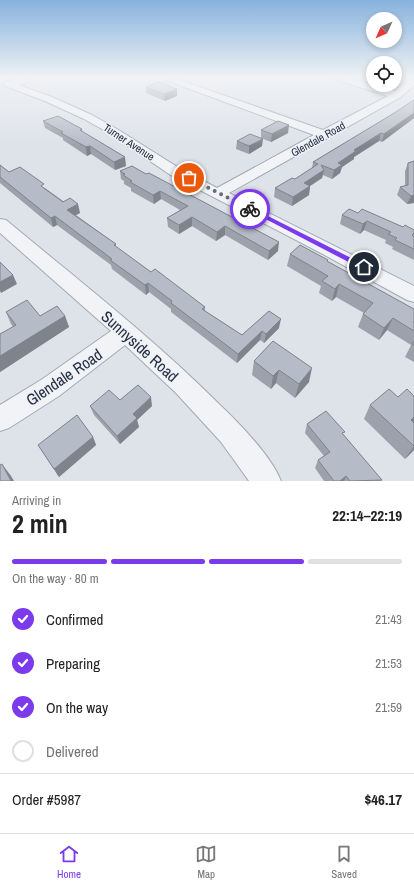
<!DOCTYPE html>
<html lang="en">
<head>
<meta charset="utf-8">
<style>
  :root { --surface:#fff; --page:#f2f2f2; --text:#222; --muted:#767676; --line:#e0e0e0; --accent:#7c3aed }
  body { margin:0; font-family:"Archivo Narrow",sans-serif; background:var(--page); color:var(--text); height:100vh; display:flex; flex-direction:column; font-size:15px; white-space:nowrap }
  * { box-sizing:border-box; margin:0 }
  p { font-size:13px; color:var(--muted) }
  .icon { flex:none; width:22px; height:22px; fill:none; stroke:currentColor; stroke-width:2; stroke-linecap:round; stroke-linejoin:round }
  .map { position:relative; height:481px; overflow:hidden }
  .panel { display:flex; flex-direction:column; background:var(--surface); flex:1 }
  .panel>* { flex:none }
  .needle { width:26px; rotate:225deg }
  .tools { position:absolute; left:366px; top:12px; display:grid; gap:8px }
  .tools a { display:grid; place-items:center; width:36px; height:36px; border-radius:50%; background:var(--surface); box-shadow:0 2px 6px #0003; font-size:20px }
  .pin { position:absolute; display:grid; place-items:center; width:34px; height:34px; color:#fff; margin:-17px; border:2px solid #fff; border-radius:50%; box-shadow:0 1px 4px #0007 }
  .courier { position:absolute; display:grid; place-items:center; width:40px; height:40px; margin:-20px; border:3px solid #7c3aed; border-radius:50%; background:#fff; color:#222; box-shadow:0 1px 5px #0007 }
  .headline em { font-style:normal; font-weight:800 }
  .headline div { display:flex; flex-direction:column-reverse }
  .headline { display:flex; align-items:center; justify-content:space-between; height:68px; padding:0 12px }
  h1 { font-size:26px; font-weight:800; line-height:30px }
  .bar { display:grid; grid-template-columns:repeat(4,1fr); gap:6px 4px; align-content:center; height:48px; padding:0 12px }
  .bar i { height:5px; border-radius:3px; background:var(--line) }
  .bar .active { background:var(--accent) }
  .bar p { grid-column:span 4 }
  .line { display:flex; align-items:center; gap:10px; padding:0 12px; border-top:1px solid var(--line) }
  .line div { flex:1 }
  ol { padding:0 12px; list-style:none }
  li { display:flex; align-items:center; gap:12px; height:44px }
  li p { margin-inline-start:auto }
  li .icon { padding:4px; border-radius:50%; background:var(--accent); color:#fff; stroke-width:4 }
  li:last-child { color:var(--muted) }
  li i { width:22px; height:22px; border:2px solid var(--line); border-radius:50% }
  .dock { display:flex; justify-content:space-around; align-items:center; height:56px; border-top:1px solid var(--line); background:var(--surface); font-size:11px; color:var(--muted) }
  .dock a { display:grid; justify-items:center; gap:2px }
  .dock .active { color:var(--accent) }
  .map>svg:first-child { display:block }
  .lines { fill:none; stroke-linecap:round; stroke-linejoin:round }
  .minor-casing { stroke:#a3a9b4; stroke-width:2 }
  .minor { fill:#f1f3f7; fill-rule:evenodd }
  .wall { fill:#9ca1ab }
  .shaded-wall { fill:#7f838b }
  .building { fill:#b5bbc7; stroke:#7f838b }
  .route { fill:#7c3aed }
  .done { stroke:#666e7c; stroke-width:4; stroke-dasharray:0 7.2 }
  .labels { text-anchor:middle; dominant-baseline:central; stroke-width:3; stroke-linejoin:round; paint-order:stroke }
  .far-street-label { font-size:11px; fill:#262f42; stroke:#eef1f6 }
  .near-street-label { font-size:16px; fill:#262f42; stroke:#eef1f6 }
</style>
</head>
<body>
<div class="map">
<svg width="414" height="481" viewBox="0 0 414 481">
  <rect width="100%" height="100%" fill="#dee2e9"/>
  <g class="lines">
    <g class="minor-casing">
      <path id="minor" d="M23,78H41L19,85L52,97L92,115L117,129L179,168L217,188L314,135L160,78H174L323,130L388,96L331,78H347L395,91L410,78H414V85L401,97L229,193L414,286V302L407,300L319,252L169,174L109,133L84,119L45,101L5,86L3,84L5,82Z
        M0,219L6,220C78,280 153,338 219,404C239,423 271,456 281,481H249L221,442L176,393L125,345L59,396L9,428L0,431V405L41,380L111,331L0,233Z"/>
    </g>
    <use href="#minor" class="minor"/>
  </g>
  <path class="wall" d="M146,87L177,96L165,101L146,93Z
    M414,100V118L382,142L379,141L354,157V159L342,167L340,173L332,179L323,175L322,178L310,186L309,195L292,206L274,197L275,188L295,179L312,168L313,162L391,115Z
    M43,121L82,129L83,132L126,166L115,170L91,154L87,156L63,140V138L45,128Z
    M261,130L288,133L271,142L261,138Z
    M237,141L262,146L249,154L236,149Z
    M414,161V203L407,204L397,195L400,187L405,186V171L408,163Z
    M0,165L9,172L45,188L80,213L76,215L116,244V247L151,272L205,307V311L242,335L269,311L279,328L264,343L260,340L237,363L171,312V309L149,292L146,295L112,269L111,265L57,225L53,227L0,183Z
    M132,166L278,251L268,260L225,235L216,241L192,226L179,234L168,227L167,218L180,210L161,199L154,204L131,191V188L124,184V181L121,179L120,171Z
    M358,213L414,230V260L392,249L393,247L385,243L386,240L364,230L360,234L340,224L342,215Z
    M290,254L328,260V262L414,309V362L405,357L411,345L387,330L379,340L358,327L363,314L364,313L336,297L332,301L319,293L321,286L287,266Z
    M6,312L40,316H65L69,327L0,372V334L13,327L11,324Z
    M273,341L309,382L295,398L276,383L271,389L252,375L254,361Z
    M120,400L152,406L137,420L139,427L120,444L94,415L90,406Z
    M370,405L414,423V450L405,459L364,419Z
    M307,424L343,434L382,481H324L315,468L318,460L324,456L305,433Z
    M93,437L96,445L59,477L38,445Z"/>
  <path class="shaded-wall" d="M177,89V96L165,101L164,94Z
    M414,113V118L382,142L384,134Z
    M289,125L288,133L271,142L272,134Z
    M381,133L379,141L354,157V159L342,167L340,173L332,179L334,170L338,163L354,150Z
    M263,139L262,146L249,154V146Z
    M90,146L91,154L87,156L86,147Z
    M125,157L126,166L115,170L114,162Z
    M324,170L322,178L310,186L309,195L292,206L293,197L304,183Z
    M160,191L161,199L154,204L153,195Z
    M414,195V203L407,204L411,196Z
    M78,204L80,213L70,218L67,210Z
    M55,216L57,225L53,227L51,218Z
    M192,217V226L179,234V225Z
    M367,221L364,230L360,234L363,224Z
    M225,226V235L216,241L217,232Z
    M279,242L278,251L268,260L269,251Z
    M13,275L17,284L1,293L0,291V282Z
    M148,283L149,292L146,295L145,285Z
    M339,284L336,297L332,301L335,289Z
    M65,316L69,327L0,372V356Z
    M393,318L387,330L379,340L384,328Z
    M281,319L279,328L264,343L266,334Z
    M262,331L260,340L237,363L238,354Z
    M312,368L309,382L295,398L299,384Z
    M279,370L276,383L271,389L273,376Z
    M151,397L152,406L137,420L139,427L120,444L117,436L133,414Z
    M414,417V422L403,433L411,420Z
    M93,437L96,445L59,477L54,469Z
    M414,446V450L405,459Z
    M2,464L11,476L14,481H11Z
    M346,476L344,481H340Z"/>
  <path class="building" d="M159,82L177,89L164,94L146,87Z
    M414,100V113L384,134L381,133L354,150L356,151L338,163L342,165L334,170L321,165L324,170L304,183L310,186L293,197L275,188L292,178L295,179L318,164L313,162L391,115Z
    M58,116L82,129L80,130L125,157L114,162L90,146L86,147L61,133L63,132L43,121Z
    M278,121L289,125L272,134L261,130Z
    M250,134L263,139L249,146L237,141Z
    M414,161V195L411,196L400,187L408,185V163Z
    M0,165L9,172L20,167L44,184L41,186L63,202L70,198L78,204L67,210L116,244L114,245L151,272L155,269L205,307L202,309L242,335L269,311L281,319L266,334L262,331L238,354L171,303L172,301L148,283L145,285L110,260L112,259L55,216L51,218L0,177Z
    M132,166L146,174L149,173L279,242L269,251L225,226L217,232L192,217L179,225L167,218L188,206L160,191L153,195L130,182L132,181L123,175L125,174L120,171Z
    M349,209L358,213L362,209L403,227L405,225L414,230V233L412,235L414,237V249L395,240L397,238L388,234L391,232L367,221L363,224L342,215Z
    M300,245L328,260L327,261L414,309V331L393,318L384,328L363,314L373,303L339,284L335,289L322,281L328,276L290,254Z
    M0,262L13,275L0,282Z
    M27,300L40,316L57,306L65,316L0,356V334L16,325L6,312Z
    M273,341L312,368L299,384L279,370L273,376L254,361Z
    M414,341V346L412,344Z
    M138,385L151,397L133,414L137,418L117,436L90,406L109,390L120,400Z
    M389,389L398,397L407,389L414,396V417L411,420L414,423V446L370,405Z
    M326,411L345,432L342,433L382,480L350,481L346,476L340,481H334L318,460L330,452L307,424Z
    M77,415L93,437L54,469L38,445Z
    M2,464L11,481H0V465Z"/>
  <linearGradient id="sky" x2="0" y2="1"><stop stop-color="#87b2dd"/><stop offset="0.53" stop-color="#f0f2f5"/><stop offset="1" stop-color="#f0f2f5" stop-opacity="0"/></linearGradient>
  <rect width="414" height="146" fill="url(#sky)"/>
  <path class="route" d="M250,207L367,266L368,267L364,270L362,269L248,210L247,209Z"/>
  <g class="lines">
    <path class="done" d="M189,178L250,209"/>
  </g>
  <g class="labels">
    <g class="far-street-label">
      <text transform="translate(318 139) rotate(-29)">Glendale Road</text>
      <text transform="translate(129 142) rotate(33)">Turner Avenue</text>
    </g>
    <g class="near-street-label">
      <text transform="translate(140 346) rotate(42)">Sunnyside Road</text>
      <text transform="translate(64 377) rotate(-34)">Glendale Road</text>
    </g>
  </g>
</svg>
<div class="tools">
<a><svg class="needle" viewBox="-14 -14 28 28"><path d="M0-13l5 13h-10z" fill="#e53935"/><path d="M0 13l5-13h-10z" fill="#767676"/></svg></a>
<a><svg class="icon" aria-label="locate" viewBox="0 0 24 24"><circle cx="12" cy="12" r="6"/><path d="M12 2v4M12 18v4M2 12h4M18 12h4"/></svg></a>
</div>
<div class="pin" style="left:189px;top:178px;background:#ea580c"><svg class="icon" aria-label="bag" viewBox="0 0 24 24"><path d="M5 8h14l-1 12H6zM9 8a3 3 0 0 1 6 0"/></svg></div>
<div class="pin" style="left:364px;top:267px;background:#1f2937"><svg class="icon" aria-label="home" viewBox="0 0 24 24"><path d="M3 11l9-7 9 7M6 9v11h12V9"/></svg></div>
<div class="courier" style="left:250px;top:209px"><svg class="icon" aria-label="bike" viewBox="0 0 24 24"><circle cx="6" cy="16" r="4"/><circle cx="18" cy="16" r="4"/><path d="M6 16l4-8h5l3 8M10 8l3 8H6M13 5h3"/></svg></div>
</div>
<section class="panel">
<div class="headline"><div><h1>2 min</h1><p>Arriving in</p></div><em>22:14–22:19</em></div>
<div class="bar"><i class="active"></i><i class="active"></i><i class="active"></i><i></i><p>On the way · 80 m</p></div>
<ol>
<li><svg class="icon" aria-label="check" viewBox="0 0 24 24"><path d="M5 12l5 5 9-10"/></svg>Confirmed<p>21:43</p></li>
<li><svg class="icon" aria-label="check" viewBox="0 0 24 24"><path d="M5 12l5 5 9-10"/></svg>Preparing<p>21:53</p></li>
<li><svg class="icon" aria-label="check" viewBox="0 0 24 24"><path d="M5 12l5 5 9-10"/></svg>On the way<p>21:59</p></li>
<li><i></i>Delivered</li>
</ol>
<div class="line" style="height:52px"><div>Order #5987</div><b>$46.17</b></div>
</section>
<nav class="dock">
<a class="active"><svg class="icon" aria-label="home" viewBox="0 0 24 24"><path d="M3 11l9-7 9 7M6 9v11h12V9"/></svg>Home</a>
<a><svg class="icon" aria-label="map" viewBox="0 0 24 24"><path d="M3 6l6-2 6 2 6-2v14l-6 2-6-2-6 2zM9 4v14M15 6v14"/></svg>Map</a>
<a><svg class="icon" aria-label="saved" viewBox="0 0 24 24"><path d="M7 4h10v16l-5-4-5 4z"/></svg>Saved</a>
</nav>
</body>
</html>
